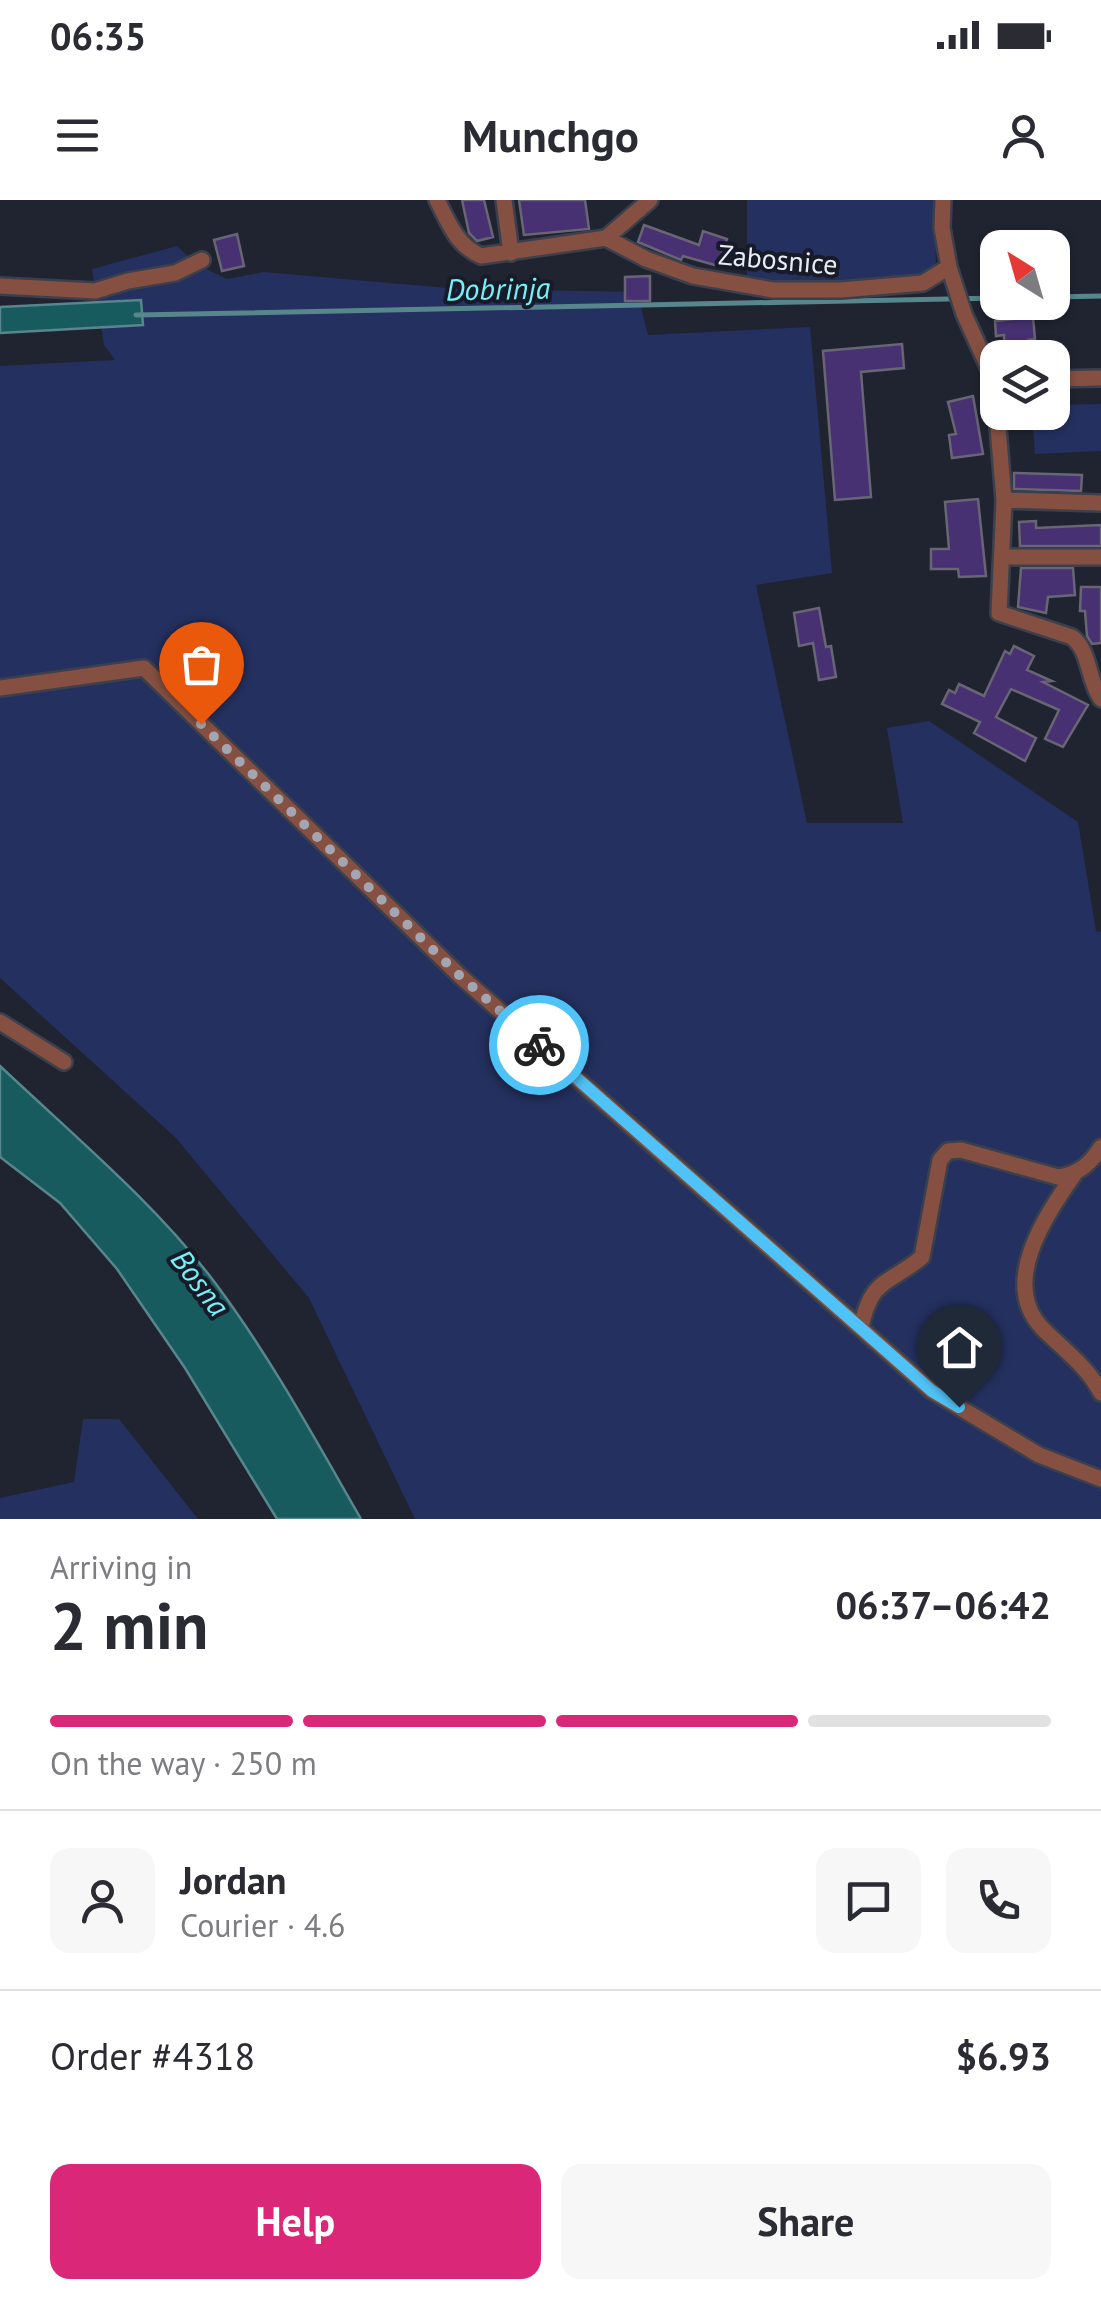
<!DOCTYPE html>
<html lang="en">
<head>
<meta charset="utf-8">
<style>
  :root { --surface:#fff; --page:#f7f7f7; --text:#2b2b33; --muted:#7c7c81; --line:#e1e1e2; --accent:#db2777 }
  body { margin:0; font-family:"PT Sans",sans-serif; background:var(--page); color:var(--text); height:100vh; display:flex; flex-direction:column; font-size:38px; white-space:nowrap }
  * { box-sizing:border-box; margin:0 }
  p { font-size:32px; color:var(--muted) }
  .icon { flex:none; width:55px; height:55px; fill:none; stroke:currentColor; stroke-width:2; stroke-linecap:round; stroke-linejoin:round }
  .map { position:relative; height:1319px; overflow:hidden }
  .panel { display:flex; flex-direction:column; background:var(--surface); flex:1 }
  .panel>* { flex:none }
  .needle { width:65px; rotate:323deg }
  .fabs { position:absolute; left:980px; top:30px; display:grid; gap:20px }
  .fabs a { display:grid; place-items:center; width:90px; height:90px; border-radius:20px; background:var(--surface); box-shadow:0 2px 8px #0004; font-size:50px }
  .pin { position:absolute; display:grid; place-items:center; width:85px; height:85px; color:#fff; margin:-102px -42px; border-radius:50% 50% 50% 0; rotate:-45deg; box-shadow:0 0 10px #0007 }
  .pin .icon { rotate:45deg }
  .courier { position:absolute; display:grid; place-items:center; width:100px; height:100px; margin:-50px; border:8px solid #4fc3f7; border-radius:50%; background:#fff; color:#222; box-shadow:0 2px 12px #0007 }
  .headline em { font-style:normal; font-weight:700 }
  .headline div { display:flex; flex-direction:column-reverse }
  .headline { display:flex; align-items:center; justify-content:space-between; height:170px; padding:0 50px }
  h1 { font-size:65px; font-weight:700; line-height:75px }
  .bar { display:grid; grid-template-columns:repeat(4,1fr); gap:15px 10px; align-content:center; height:120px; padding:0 50px }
  .bar i { height:12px; border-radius:8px; background:var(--line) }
  .bar .on { background:var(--accent) }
  .bar p { grid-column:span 4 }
  .line { display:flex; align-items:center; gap:25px; padding:0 50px; border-top:2px solid var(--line) }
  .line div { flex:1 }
  .round { display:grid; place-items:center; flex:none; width:105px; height:105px; border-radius:20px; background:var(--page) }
  .action { display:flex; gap:20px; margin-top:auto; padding:20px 50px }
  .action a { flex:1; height:115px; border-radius:20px; background:var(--accent); color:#fff; font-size:40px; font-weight:700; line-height:115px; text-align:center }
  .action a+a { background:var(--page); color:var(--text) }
  .status { display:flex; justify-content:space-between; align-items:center; height:70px; padding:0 50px; background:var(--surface); direction:ltr }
  .status svg { height:28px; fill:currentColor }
  header { display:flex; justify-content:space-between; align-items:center; height:130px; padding:0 50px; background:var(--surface); font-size:45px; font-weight:700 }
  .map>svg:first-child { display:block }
  .green { fill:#24305f }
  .water { fill:#185b5f; stroke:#57868c; stroke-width:2.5 }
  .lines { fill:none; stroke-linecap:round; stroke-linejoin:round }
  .stream { stroke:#57868c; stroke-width:5 }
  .building { fill:#473172; stroke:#686574; stroke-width:2.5 }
  .minor-casing { stroke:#3c404c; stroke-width:20 }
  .minor { stroke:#855042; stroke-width:15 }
  .done { stroke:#a3a6b0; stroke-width:10; stroke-dasharray:0 18 }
  .route { stroke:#4fc3f7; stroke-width:12 }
  .labels { text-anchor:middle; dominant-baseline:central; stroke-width:8; stroke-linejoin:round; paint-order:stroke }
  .street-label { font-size:28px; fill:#e9ecf5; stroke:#171b27 }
  .water-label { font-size:30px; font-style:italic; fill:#76f1f8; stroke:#171b27 }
</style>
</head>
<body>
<div class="status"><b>06:35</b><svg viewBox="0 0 49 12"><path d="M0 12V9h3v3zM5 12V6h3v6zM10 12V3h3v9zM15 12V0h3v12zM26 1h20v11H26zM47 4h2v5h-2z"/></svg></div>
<header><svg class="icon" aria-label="menu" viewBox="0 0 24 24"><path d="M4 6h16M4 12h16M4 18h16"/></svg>Munchgo<svg class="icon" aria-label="person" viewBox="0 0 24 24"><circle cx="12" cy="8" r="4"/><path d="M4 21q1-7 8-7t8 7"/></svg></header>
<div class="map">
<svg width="1101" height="1319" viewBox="0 0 1101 1319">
  <rect width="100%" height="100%" fill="#202431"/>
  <path class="green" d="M747,0H935L936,79L747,93Z
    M177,46L196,64L227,79L264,72L458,89L637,92L648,135L810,127L832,373L756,385L807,623H903L887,528L929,521L1078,622L1096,731L1101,732V1319H415L309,1098L176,938L0,778V166L115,160L104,145L92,69Z
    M1101,204V251L1035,254L1032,213L1052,212L1053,205Z
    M83,1219H119L198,1319H0V1298L74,1282Z"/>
  <path class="water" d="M141,100L143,125L0,133V107Z
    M0,866C74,936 155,1003 216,1084C271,1158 315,1239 361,1319H277L185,1168L117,1069L60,1003L0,957Z"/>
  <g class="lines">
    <path class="stream" d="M1052,97L1101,96
      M136,115L998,98"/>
  </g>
  <path class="building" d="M462,0H484L493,37L477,41L469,33Z
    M519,0H585L589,29L524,35Z
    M644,25L699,45L703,31L727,39L718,66L683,56L681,60L638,42Z
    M237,34L244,66L222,71L214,40Z
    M650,76V101H625V77Z
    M1033,117L1035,139L1028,140L1029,158H1005L1004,135L996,136L995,121Z
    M902,144L904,168L861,172L871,297L835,300L823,151Z
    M973,196L983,254L952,258L949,235L956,234L948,202Z
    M1014,273L1082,275L1081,291L1014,289Z
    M978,299L986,376L959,377L958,369H931V349H949L945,302Z
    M1036,321V328L1101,325V346H1020L1019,322Z
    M1021,368H1073L1075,395L1048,397L1046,413L1018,407Z
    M1081,387H1101V443L1092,444L1087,436L1085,411H1080Z
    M819,408L826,447L831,446L836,477L819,480L813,443L799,446L794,413Z
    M1014,446L1034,456L1027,470L1052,481L1043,482L1088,505L1063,547L1045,539L1059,510L1011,489L996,517L1036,538L1025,561L974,533L980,522L942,504L949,490L955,493L959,484L984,496L1005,451L1010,454Z"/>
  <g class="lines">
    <g class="minor-casing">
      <path id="minor" d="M437,0C449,23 456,45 481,56L606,38L646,59L693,76L773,90H841L923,83L949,67
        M504,0L511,53
        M943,0L942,28L949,67L964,114L994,180L1004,300L999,413L1072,437C1091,452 1087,479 1101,499
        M606,38L650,0
        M0,86L95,91L128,81L175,73L202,60
        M1052,179L1101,178
        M1004,300L1101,303
        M1004,357H1101
        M0,488L144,468L459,775L932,1191L1039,1255L1101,1279
        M0,822L64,862
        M1074,975C1045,1016 999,1084 1043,1129C1063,1149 1088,1167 1101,1193
        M861,1128C871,1077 889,1085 922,1057L940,960L948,951L961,950L1058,977C1079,974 1090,964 1101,947"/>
    </g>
    <use href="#minor" class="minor"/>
  </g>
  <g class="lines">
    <path class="done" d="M201,524L459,775L539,845"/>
    <path class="route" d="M539,845L932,1191L959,1207"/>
  </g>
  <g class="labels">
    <g class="street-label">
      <text transform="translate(778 59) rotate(5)">Zabosnice</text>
    </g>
    <g class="water-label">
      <text transform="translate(498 88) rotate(-1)">Dobrinja</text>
      <text transform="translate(201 1082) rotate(53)">Bosna</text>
    </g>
  </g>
</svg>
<div class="fabs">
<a><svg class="needle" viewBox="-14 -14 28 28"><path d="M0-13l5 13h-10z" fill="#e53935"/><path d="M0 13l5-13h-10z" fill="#7c7c81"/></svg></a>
<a><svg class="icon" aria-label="layers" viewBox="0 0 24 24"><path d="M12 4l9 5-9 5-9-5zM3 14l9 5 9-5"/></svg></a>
</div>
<div class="pin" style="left:201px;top:524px;background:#ea580c"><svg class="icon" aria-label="bag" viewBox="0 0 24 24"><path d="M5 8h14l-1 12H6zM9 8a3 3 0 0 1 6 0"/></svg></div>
<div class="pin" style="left:959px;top:1207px;background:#1f2937"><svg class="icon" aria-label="home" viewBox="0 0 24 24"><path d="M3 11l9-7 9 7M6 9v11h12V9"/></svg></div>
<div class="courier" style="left:539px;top:845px"><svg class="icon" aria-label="bike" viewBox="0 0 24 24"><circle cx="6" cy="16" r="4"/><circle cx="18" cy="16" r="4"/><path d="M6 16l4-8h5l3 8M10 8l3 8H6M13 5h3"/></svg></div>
</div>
<section class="panel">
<div class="headline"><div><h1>2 min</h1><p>Arriving in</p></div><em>06:37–06:42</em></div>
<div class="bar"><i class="on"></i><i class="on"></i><i class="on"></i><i></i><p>On the way · 250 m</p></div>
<div class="line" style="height:180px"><a class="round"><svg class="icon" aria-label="person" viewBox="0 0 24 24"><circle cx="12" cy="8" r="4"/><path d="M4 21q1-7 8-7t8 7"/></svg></a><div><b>Jordan</b><p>Courier · 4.6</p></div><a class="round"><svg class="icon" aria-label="chat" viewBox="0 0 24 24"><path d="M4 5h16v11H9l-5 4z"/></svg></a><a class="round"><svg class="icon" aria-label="phone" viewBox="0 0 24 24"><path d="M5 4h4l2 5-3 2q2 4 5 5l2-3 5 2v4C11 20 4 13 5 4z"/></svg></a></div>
<div class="line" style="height:130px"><div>Order #4318</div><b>$6.93</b></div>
<div class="action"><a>Help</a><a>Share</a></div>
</section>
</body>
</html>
